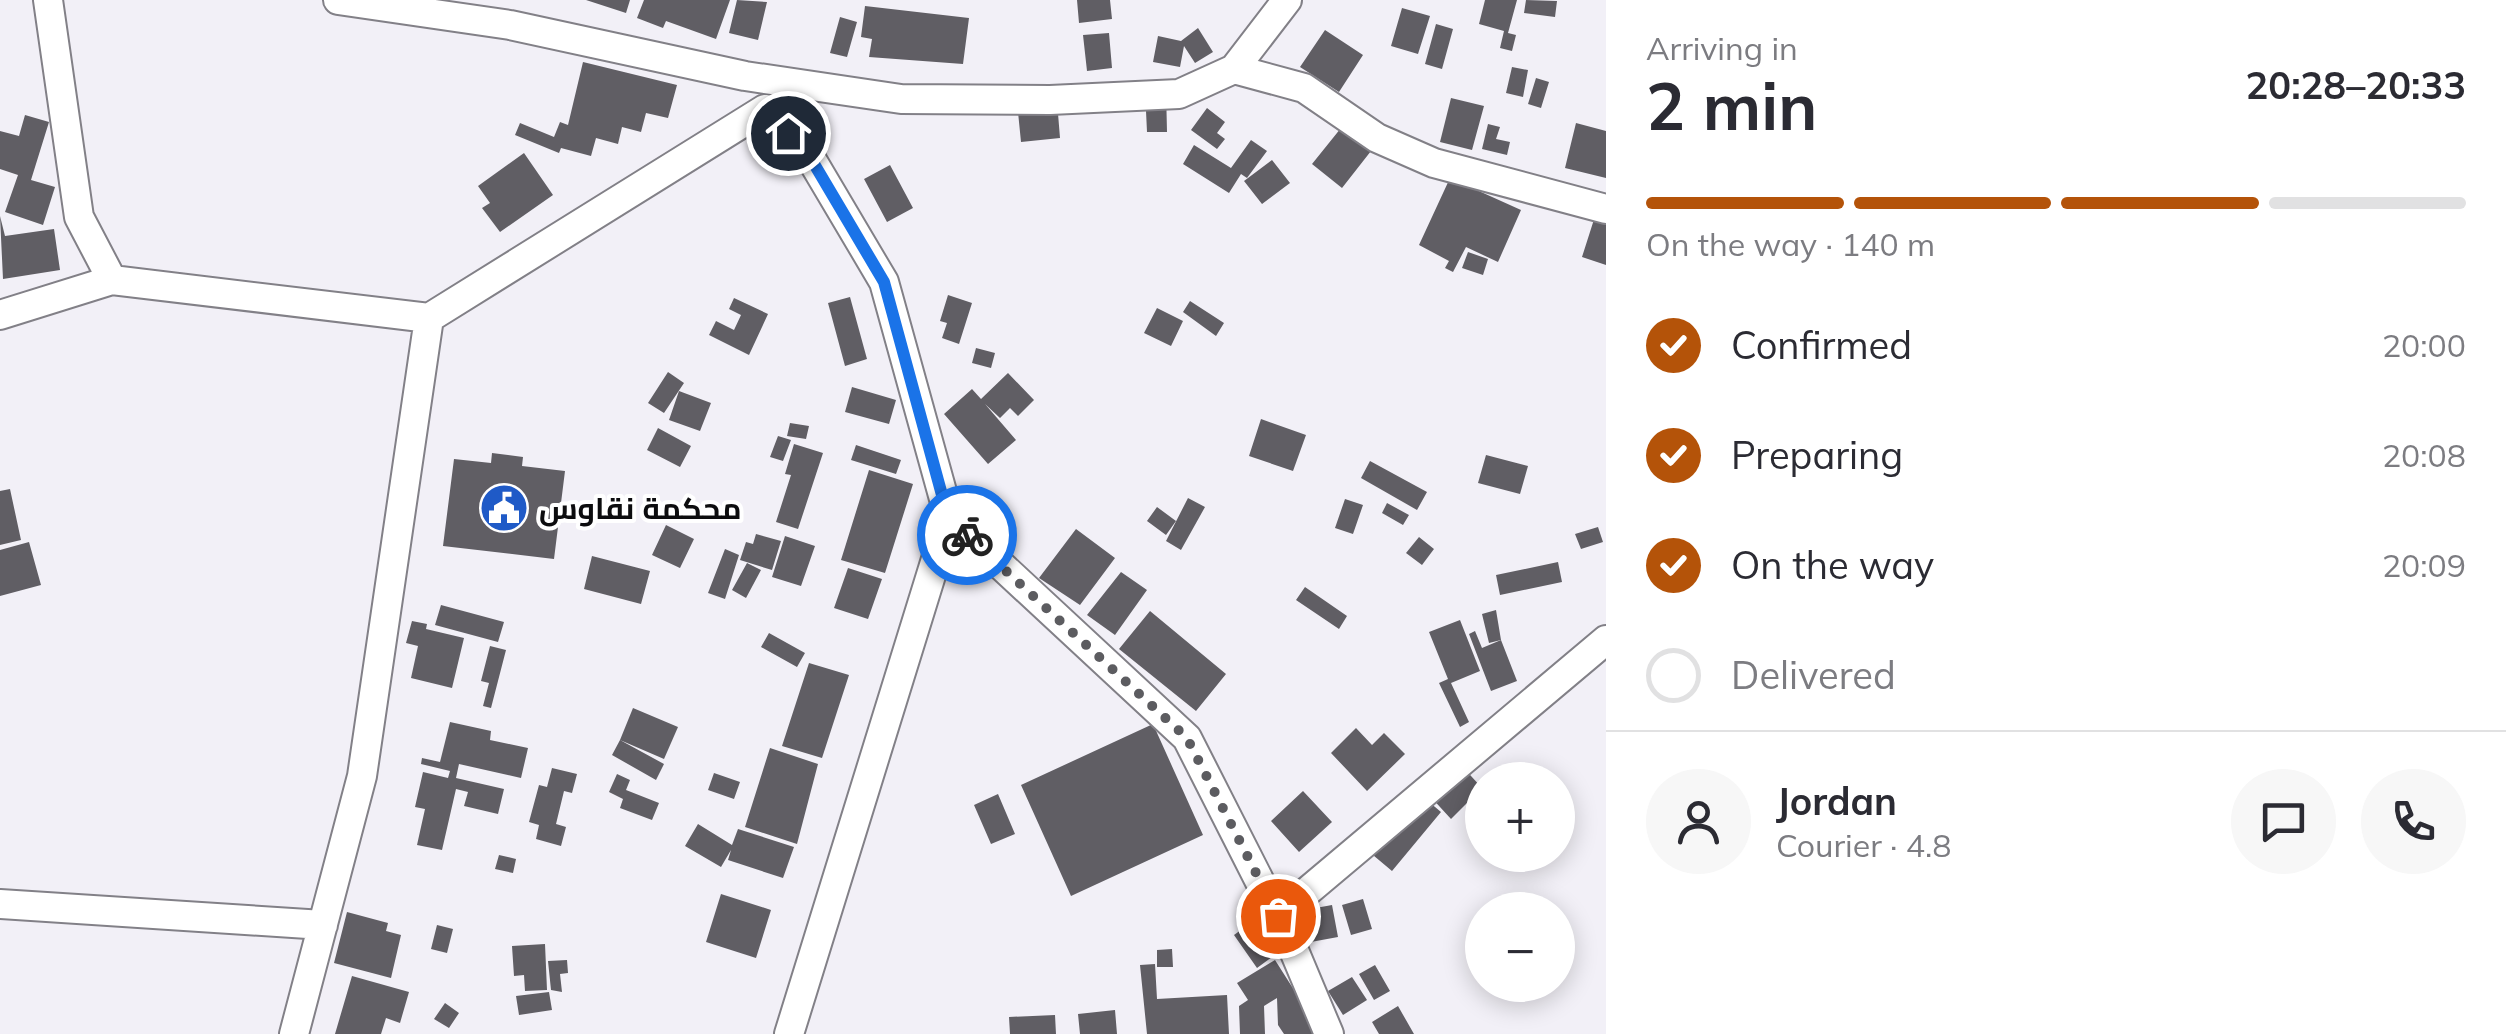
<!DOCTYPE html>
<html lang="en">
<head>
<meta charset="utf-8">
<style>
  :root { --surface:#fff; --page:#f7f7f7; --text:#2b2b33; --muted:#7c7c81; --line:#e1e1e2; --accent:#b45309 }
  body { margin:0; font-family:Mulish,Cairo,sans-serif; background:var(--page); color:var(--text); height:100vh; display:flex; flex-direction:column; font-size:38px; white-space:nowrap }
  * { box-sizing:border-box; margin:0 }
  p { font-size:32px; color:var(--muted) }
  .icon { flex:none; width:55px; height:55px; fill:none; stroke:currentColor; stroke-width:2; stroke-linecap:round; stroke-linejoin:round }
  .map { position:relative; flex:1; overflow:hidden }
  .sheet { display:flex; flex-direction:column; background:var(--surface); width:900px }
  .sheet>* { flex:none }
  .fabs { position:absolute; left:1465px; top:762px; display:grid; gap:20px }
  .fabs a { display:grid; place-items:center; width:110px; height:110px; border-radius:50%; background:var(--surface); box-shadow:0 5px 25px #0003; font-size:50px }
  .pin { position:absolute; display:grid; place-items:center; width:85px; height:85px; color:#fff; margin:-42px; border:5px solid #fff; border-radius:50%; box-shadow:0 2px 10px #0007 }
  .courier { position:absolute; display:grid; place-items:center; width:100px; height:100px; margin:-50px; border:8px solid #1a73e8; border-radius:50%; background:#fff; color:#222; box-shadow:0 2px 12px #0007 }
  .head em { font-style:normal; font-weight:700 }
  .head div { display:flex; flex-direction:column-reverse }
  .head { display:flex; align-items:center; justify-content:space-between; height:170px; padding:0 40px }
  h1 { font-size:65px; font-weight:700; line-height:75px }
  .bar { display:grid; grid-template-columns:repeat(4,1fr); gap:15px 10px; align-content:center; height:120px; padding:0 40px }
  .bar i { height:12px; border-radius:8px; background:var(--line) }
  .bar .on { background:var(--accent) }
  .bar p { grid-column:span 4 }
  .line { display:flex; align-items:center; gap:25px; padding:0 40px; border-top:2px solid var(--line) }
  .line div { flex:1 }
  .round { display:grid; place-items:center; flex:none; width:105px; height:105px; border-radius:52px; background:var(--page) }
  ol { padding:0 40px; list-style:none }
  li { display:flex; align-items:center; gap:30px; height:110px }
  li p { margin-inline-start:auto }
  li .icon { padding:10px; border-radius:50%; background:var(--accent); color:#fff; stroke-width:4 }
  li:last-child { color:var(--muted) }
  li i { width:55px; height:55px; border:5px solid var(--line); border-radius:50% }
  main { display:flex; flex:1; min-height:0 }
  .map>svg:first-child { display:block }
  .building { fill:#605e64 }
  .lines { fill:none; stroke-linecap:round; stroke-linejoin:round }
  .minor-casing { stroke:#828087; stroke-width:32 }
  .minor { stroke:#fff; stroke-width:28 }
  .done { stroke:#5c5c60; stroke-width:10; stroke-dasharray:0 18 }
  .route { stroke:#1a73e8; stroke-width:12 }
  .labels { text-anchor:middle; dominant-baseline:central; stroke-width:8; stroke-linejoin:round; paint-order:stroke }
  .poi-label { font-size:30px; font-weight:bold; fill:#0c0c0e; stroke:#fff; text-anchor:start }
</style>
</head>
<body>
<main>
<div class="map">
<svg width="1606" height="1034" viewBox="0 0 1606 1034">
  <rect width="100%" height="100%" fill="#f2f0f7"/>
  <path class="building" d="M586,0H630L626,13Z
    M644,0H730L716,39L666,21L663,28L637,18Z
    M737,0L767,2L758,40L729,33Z
    M1077,0H1110L1112,19L1079,23Z
    M1485,0H1517L1508,33L1516,35L1512,51L1500,48L1504,31L1479,24Z
    M1526,0L1557,1L1555,17L1524,13Z
    M865,6L969,18L963,64L869,57L872,39L861,37Z
    M1402,8L1430,16L1418,54L1391,46Z
    M840,17L857,22L847,57L830,53Z
    M1436,24L1453,29L1442,69L1425,64Z
    M1198,28L1213,52L1195,63L1184,46L1180,67L1153,62L1158,36L1181,41Z
    M1325,30L1363,55L1339,92L1300,67Z
    M1109,33L1112,68L1087,71L1083,35Z
    M583,62L677,85L668,118L646,113L641,132L622,127L618,144L596,138L591,156L561,148L559,153L515,135L520,123L554,137L560,122L568,125Z
    M1512,67L1528,70L1523,97L1506,93Z
    M1536,78L1549,82L1541,108L1528,104Z
    M1056,89L1060,138L1021,142L1016,92Z
    M1166,89L1167,132H1147L1145,90Z
    M1451,98L1484,106L1472,150L1440,142Z
    M1207,108L1225,122L1217,133L1225,139L1217,149L1191,130Z
    M25,115L49,122L31,180L55,187L43,225L5,212L18,175L0,169V131L19,136Z
    M1576,123L1606,131V178L1565,168Z
    M1488,124L1500,127L1496,139L1510,142L1507,155L1482,149Z
    M1341,128L1371,151L1342,188L1312,164Z
    M1251,140L1267,151L1247,178L1241,174L1229,193L1183,164L1194,145L1231,168Z
    M524,153L553,195L500,232L482,208L490,203L478,186Z
    M1272,160L1290,183L1262,204L1244,181Z
    M890,165L913,208L887,222L864,179Z
    M1450,178L1521,210L1498,262L1466,247L1453,272L1445,268L1449,261L1419,245Z
    M1597,210L1606,213V265L1582,257Z
    M0,216L5,236L54,229L60,270L3,279Z
    M1468,252L1488,259L1483,275L1462,268Z
    M948,295L972,303L959,344L942,338L947,323L940,321Z
    M850,297L867,359L845,366L828,303Z
    M734,298L768,314L749,355L709,335L716,321L734,330L741,315L729,309Z
    M1190,301L1224,323L1216,336L1183,312Z
    M1157,308L1183,321L1171,346L1144,333Z
    M976,348L995,353L991,368L972,363Z
    M668,372L684,383L664,413L648,403Z
    M1008,373L1034,400L1018,416L1010,408L1000,418L985,404L1016,440L988,464L944,414L972,389L981,399Z
    M852,387L896,400L889,424L845,412Z
    M679,391L711,403L700,431L669,420Z
    M1261,419L1306,435L1293,471L1249,456Z
    M790,423L809,426L806,439L787,436Z
    M658,428L691,446L680,467L647,450Z
    M778,436L791,440L783,461L770,457Z
    M794,444L823,453L798,529L776,522L791,475L785,474Z
    M856,445L901,460L896,474L851,460Z
    M492,453L523,457L522,466L565,471L554,559L443,546L454,459L491,463Z
    M1486,455L1528,466L1520,494L1478,483Z
    M1370,461L1427,492L1417,510L1361,478Z
    M869,470L913,484L885,573L841,560Z
    M10,489L21,540L0,545V491Z
    M1188,498L1205,507L1181,550L1166,541Z
    M1345,499L1363,505L1353,534L1335,528Z
    M1387,503L1409,515L1403,525L1382,513Z
    M1157,507L1176,521L1166,535L1147,521Z
    M666,525L694,539L680,568L652,555Z
    M1598,527L1603,542L1581,549L1575,534Z
    M1076,529L1115,558L1080,605L1039,578Z
    M756,534L781,541L772,570L740,560L746,542L753,544Z
    M785,536L815,546L801,586L772,577Z
    M1419,537L1434,549L1422,565L1406,553Z
    M29,542L41,585L0,596V550Z
    M725,549L739,555L725,599L708,593Z
    M592,556L650,571L641,604L584,589Z
    M1558,562L1562,582L1500,595L1496,575Z
    M747,563L761,570L746,598L732,590Z
    M848,568L882,579L868,619L834,608Z
    M1121,572L1147,590L1115,635L1087,615Z
    M1305,587L1347,616L1339,629L1296,600Z
    M441,605L504,622L498,642L435,625Z
    M1496,610L1501,640L1517,681L1491,691L1469,634L1475,631L1482,648L1501,640L1489,643L1482,614Z
    M1150,611L1226,674L1196,711L1119,649Z
    M1460,620L1480,671L1451,683L1469,722L1460,727L1439,683L1448,679L1429,632Z
    M412,621L427,624L426,629L464,638L452,688L411,678L418,646L406,643Z
    M769,633L805,653L797,667L761,647Z
    M490,646L506,650L491,708L483,706L489,683L481,681Z
    M809,663L849,675L822,758L782,746Z
    M633,708L678,727L664,759L620,740Z
    M450,722L491,731L490,740L528,748L521,778L459,764L456,778L504,789L498,814L464,806L468,792L456,789L442,850L417,845L425,809L415,807L423,772L448,778L450,771L421,764L422,758L440,762Z
    M1153,724L1203,835L1071,896L1021,785Z
    M1356,728L1372,745L1384,733L1405,754L1367,791L1331,753Z
    M620,740L664,764L656,780L612,755Z
    M770,748L818,764L797,844L745,827Z
    M1450,753L1482,788L1451,819L1418,783Z
    M552,768L577,774L572,793L564,791L556,824L566,827L561,846L536,839L539,825L529,822L539,785L547,787Z
    M714,773L740,782L734,799L708,790Z
    M617,774L630,780L626,790L659,803L652,820L620,808L623,799L609,792Z
    M1410,786L1441,812L1392,871L1361,845Z
    M1303,791L1332,822L1299,852L1271,821Z
    M998,794L1015,834L991,844L974,805Z
    M698,824L732,845L738,829L794,847L783,878L728,860L731,850L721,867L685,846Z
    M499,855L516,859L513,873L495,869Z
    M721,894L771,910L756,958L706,942Z
    M1363,899L1372,929L1351,935L1342,905Z
    M1332,905L1338,937L1300,944L1294,912Z
    M347,912L388,923L386,931L401,935L391,978L334,963Z
    M1256,919L1279,952L1257,968L1234,935Z
    M437,925L453,929L447,953L431,949Z
    M545,944L547,990L525,991L524,975L514,976L512,946Z
    M1172,949L1173,967H1157V950Z
    M567,960L568,973L560,974L562,992L551,990L548,961Z
    M1275,960L1315,1023V1034H1284L1278,1025L1277,998L1264,1006L1265,1034H1240L1239,1006L1248,1000L1237,983Z
    M1155,964L1157,999L1227,995L1229,1034H1147L1140,965Z
    M1375,965L1390,991L1374,1000L1359,974Z
    M352,976L409,992L400,1023L386,1018L381,1034H335Z
    M1352,977L1367,1000L1343,1015L1328,991Z
    M549,992L552,1010L519,1015L516,996Z
    M445,1003L459,1013L449,1028L434,1019Z
    M1398,1006L1414,1034H1379L1372,1022Z
    M1115,1010L1117,1034H1080L1078,1014Z
    M1055,1015L1056,1034H1010L1009,1017Z"/>
  <g class="lines">
    <g class="minor-casing">
      <path id="minor" d="M48,0L79,217L112,280L429,318
        M338,0L510,25L745,76L901,99L1050,100L1179,94L1234,69L1304,88L1377,138L1434,163L1606,209
        M1234,69L1287,0
        M0,315L112,280
        M0,904L323,925
        M1278,916L1606,640
        M294,1034L362,776L429,318L765,109L810,157L884,282L949,517L1187,738L1290,941L1329,1034
        M789,1034L949,517"/>
    </g>
    <use href="#minor" class="minor"/>
  </g>
  <g class="lines">
    <path class="done" d="M967,535L1187,738L1278,916"/>
    <path class="route" d="M788,133L810,157L884,282L948,517L967,535"/>
  </g>
  <defs>
    <g id="civic-disc" transform="scale(2.5)"><circle r="9.5" fill="#1f5ac7" stroke="#fff"/><path d="M-.6-6.5H3V-4.5H.6V-3L4-1V1h2V6H-6V1h2V-1L-.6-3ZM-1.2 2.5V6h2.4V2.5Z" fill="#fff"/></g>
  </defs>
  <g fill-rule="evenodd">
    <use href="#civic-disc" x="504" y="508"/>
  </g>
  <g class="labels">
    <g class="poi-label">
      <text x="539" y="508">محكمة نقاوس</text>
    </g>
  </g>
</svg>
<div class="fabs">
<a>+</a>
<a>−</a>
</div>
<div class="pin" style="left:1278px;top:916px;background:#ea580c"><svg class="icon" aria-label="bag" viewBox="0 0 24 24"><path d="M5 8h14l-1 12H6zM9 8a3 3 0 0 1 6 0"/></svg></div>
<div class="pin" style="left:788px;top:133px;background:#1f2937"><svg class="icon" aria-label="home" viewBox="0 0 24 24"><path d="M3 11l9-7 9 7M6 9v11h12V9"/></svg></div>
<div class="courier" style="left:967px;top:535px"><svg class="icon" aria-label="bike" viewBox="0 0 24 24"><circle cx="6" cy="16" r="4"/><circle cx="18" cy="16" r="4"/><path d="M6 16l4-8h5l3 8M10 8l3 8H6M13 5h3"/></svg></div>
</div>
<section class="sheet">
<div class="head"><div><h1>2 min</h1><p>Arriving in</p></div><em>20:28–20:33</em></div>
<div class="bar"><i class="on"></i><i class="on"></i><i class="on"></i><i></i><p>On the way · 140 m</p></div>
<ol>
<li><svg class="icon" aria-label="check" viewBox="0 0 24 24"><path d="M5 12l5 5 9-10"/></svg>Confirmed<p>20:00</p></li>
<li><svg class="icon" aria-label="check" viewBox="0 0 24 24"><path d="M5 12l5 5 9-10"/></svg>Preparing<p>20:08</p></li>
<li><svg class="icon" aria-label="check" viewBox="0 0 24 24"><path d="M5 12l5 5 9-10"/></svg>On the way<p>20:09</p></li>
<li><i></i>Delivered</li>
</ol>
<div class="line" style="height:180px"><a class="round"><svg class="icon" aria-label="person" viewBox="0 0 24 24"><circle cx="12" cy="8" r="4"/><path d="M4 21q1-7 8-7t8 7"/></svg></a><div><b>Jordan</b><p>Courier · 4.8</p></div><a class="round"><svg class="icon" aria-label="chat" viewBox="0 0 24 24"><path d="M4 5h16v11H9l-5 4z"/></svg></a><a class="round"><svg class="icon" aria-label="phone" viewBox="0 0 24 24"><path d="M5 4h4l2 5-3 2q2 4 5 5l2-3 5 2v4C11 20 4 13 5 4z"/></svg></a></div>
</section>
</main>
</body>
</html>
